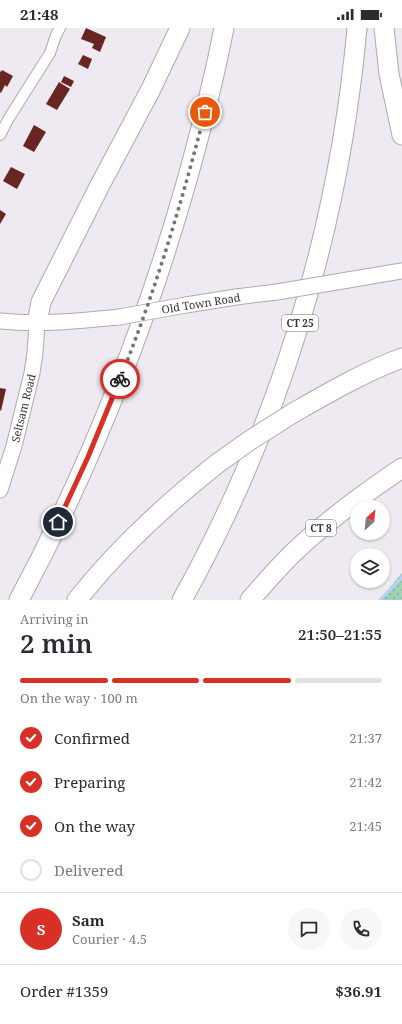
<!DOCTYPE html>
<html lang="en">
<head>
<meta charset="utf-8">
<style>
  :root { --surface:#fff; --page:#f7f7f7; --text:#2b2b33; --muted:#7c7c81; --line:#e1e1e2; --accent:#d93025 }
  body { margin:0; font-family:"Noto Serif",serif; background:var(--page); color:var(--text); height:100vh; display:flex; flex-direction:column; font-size:15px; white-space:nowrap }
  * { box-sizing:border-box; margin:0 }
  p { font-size:13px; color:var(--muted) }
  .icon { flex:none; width:22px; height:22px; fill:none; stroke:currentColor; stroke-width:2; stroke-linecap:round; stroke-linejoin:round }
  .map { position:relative; height:572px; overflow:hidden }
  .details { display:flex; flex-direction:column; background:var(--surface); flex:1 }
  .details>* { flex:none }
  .needle { width:26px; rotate:27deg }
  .tools { position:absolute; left:350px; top:472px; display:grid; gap:8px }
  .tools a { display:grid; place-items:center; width:40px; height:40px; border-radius:50%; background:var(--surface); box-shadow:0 1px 3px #0004; font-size:20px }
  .pin { position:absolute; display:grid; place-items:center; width:34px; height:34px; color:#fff; margin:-17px; border:2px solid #fff; border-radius:50%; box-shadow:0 1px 4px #0007 }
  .courier { position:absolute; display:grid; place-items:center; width:40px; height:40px; margin:-20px; border:3px solid #d93025; border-radius:50%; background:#fff; color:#222; box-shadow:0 1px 5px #0007 }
  .headline em { font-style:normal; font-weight:600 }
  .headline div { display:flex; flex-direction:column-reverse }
  .headline { display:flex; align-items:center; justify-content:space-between; height:68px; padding:0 20px }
  h1 { font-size:26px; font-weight:600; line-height:30px }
  .bar { display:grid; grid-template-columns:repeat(4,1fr); gap:6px 4px; align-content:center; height:48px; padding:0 20px }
  .bar i { height:5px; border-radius:3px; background:var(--line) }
  .bar .selected { background:var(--accent) }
  .bar p { grid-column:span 4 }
  .line { display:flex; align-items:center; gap:10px; padding:0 20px; border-top:1px solid var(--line) }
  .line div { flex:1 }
  .round { display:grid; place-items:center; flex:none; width:42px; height:42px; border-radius:21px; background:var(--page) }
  ol { padding:0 20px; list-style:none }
  li { display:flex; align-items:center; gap:12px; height:44px }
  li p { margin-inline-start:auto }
  li .icon { padding:4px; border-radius:50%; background:var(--accent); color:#fff; stroke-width:4 }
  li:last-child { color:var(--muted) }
  li i { width:22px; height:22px; border:2px solid var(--line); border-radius:50% }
  .status { display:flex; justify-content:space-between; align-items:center; height:28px; padding:0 20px; background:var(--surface); direction:ltr }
  .status svg { height:11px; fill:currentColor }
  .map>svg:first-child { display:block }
  .park { fill:url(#park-dots) }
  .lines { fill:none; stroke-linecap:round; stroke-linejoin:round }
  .stream { stroke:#b8d0f6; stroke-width:3 }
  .building { fill:#692521 }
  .minor-casing { stroke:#aea8b1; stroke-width:12 }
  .secondary-casing { stroke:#aea8b1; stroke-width:17 }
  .motorway-casing { stroke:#aea8b1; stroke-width:21 }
  .minor { stroke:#fff; stroke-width:10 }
  .secondary { stroke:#fff; stroke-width:15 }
  .motorway { stroke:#fff; stroke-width:19 }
  .secondary-bridge-casing { stroke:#aea8b1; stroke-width:17; stroke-linecap:butt }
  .motorway-bridge-casing { stroke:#aea8b1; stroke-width:21; stroke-linecap:butt }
  .secondary-bridge { stroke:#fff; stroke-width:15 }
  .motorway-bridge { stroke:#fff; stroke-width:19 }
  .done { stroke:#777378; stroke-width:4; stroke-dasharray:0 7.2 }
  .route { stroke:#d93025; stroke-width:5 }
  .labels { text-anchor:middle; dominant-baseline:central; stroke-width:4; stroke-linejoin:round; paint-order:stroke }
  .shield { fill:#fff; stroke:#727173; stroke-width:1 }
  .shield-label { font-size:10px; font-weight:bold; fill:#363437 }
  .street-label { font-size:11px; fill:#363437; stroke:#fff }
</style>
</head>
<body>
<div class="status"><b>21:48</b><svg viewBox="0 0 49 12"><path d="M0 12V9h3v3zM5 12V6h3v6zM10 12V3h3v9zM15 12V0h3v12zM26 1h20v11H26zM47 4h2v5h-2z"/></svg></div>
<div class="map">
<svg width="402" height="572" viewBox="0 0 402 572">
  <defs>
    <pattern id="park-dots" width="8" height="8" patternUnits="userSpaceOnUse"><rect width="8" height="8" fill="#9ed2b6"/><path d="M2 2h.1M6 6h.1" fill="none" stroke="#82ab95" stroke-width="1.8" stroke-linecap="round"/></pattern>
  </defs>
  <rect width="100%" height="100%" fill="#efe9f2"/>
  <path class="park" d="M402,545V572H379Z"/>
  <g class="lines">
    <path class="stream" d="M380,572L402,549"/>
  </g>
  <path class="building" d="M86,0L106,9L100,24L92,20L94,16L81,11Z
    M83,27L92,31L88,41L78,36Z
    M2,42L13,48L7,59L5,57L1,65L0,64V43L1,44Z
    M64,48L74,53L71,59L61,54Z
    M59,54L70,61L57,82L46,76Z
    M34,97L46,104L34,124L23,118Z
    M11,139L25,146L17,161L3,153Z
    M0,182L6,186L0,196Z
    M0,360L6,361L1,383L0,382Z"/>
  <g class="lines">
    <g class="minor-casing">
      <path id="minor" d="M0,107L9,90L50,25L56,7L60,0"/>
    </g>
    <g class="secondary-casing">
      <path id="secondary" d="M348,252L402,243
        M186,277L236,269L277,264
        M0,293C40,297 79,293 119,289
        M0,462L14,418L32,345L35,325L37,295"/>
    </g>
    <g class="motorway-casing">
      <path id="motorway" d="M384,0L389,46L402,107
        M37,295L41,274L100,157L150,63L180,0
        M293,385C328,365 364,344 402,330
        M19,572C90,439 146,297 187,152C201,102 214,51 224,0
        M77,572C118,520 166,476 218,435
        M182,572C280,396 339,200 357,0
        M250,572C263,557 277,541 291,527C325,494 363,466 402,440"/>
    </g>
    <use href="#minor" class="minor"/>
    <use href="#secondary" class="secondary"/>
    <use href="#motorway" class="motorway"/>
    <g class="secondary-bridge-casing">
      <path id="secondary-bridge" d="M277,264L348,252
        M119,289L186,277"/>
    </g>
    <g class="motorway-bridge-casing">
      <path id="motorway-bridge" d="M218,435L249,413L293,385"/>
    </g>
    <use href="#secondary-bridge" class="secondary-bridge"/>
    <use href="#motorway-bridge" class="motorway-bridge"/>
  </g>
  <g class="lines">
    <path class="done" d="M120,351C155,264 182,174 205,84"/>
    <path class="route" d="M58,494L88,429L120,351"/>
  </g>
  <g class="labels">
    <g class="shield">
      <rect x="282" y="287" width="36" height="16" rx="3"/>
      <rect x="306" y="492" width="30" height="16" rx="3"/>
    </g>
    <g class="shield-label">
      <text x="300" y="295">CT 25</text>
      <text x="321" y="500">CT 8</text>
    </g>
    <g class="street-label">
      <text transform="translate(201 275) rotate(-9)">Old Town Road</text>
      <text transform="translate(23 380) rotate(-76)">Seltsam Road</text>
    </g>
  </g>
</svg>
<div class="tools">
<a><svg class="needle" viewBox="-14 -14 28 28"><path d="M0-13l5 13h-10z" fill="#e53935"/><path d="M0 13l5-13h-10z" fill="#7c7c81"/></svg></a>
<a><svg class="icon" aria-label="layers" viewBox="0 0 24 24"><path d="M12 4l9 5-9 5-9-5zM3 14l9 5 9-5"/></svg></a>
</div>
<div class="pin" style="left:205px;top:84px;background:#ea580c"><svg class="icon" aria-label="bag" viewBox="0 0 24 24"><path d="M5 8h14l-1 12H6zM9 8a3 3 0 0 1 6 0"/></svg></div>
<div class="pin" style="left:58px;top:494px;background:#1f2937"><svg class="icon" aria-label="home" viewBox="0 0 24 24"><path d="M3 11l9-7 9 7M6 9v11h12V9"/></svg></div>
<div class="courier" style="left:120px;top:351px"><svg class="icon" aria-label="bike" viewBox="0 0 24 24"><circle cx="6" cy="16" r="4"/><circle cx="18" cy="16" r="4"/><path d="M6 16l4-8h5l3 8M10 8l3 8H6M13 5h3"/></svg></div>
</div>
<section class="details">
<div class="headline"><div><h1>2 min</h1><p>Arriving in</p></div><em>21:50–21:55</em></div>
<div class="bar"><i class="selected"></i><i class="selected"></i><i class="selected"></i><i></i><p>On the way · 100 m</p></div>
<ol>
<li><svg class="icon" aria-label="check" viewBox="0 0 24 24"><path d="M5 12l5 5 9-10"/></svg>Confirmed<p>21:37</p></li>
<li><svg class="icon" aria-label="check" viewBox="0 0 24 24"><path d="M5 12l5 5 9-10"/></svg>Preparing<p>21:42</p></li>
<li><svg class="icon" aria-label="check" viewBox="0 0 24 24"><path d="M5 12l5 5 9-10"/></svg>On the way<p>21:45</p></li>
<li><i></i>Delivered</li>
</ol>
<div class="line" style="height:72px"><b class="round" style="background:var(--accent);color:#fff">S</b><div><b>Sam</b><p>Courier · 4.5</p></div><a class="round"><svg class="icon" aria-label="chat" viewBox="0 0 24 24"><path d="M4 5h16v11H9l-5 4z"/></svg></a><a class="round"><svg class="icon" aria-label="phone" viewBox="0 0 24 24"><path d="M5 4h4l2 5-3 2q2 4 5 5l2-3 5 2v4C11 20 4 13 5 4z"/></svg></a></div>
<div class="line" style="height:52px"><div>Order #1359</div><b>$36.91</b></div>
</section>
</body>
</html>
